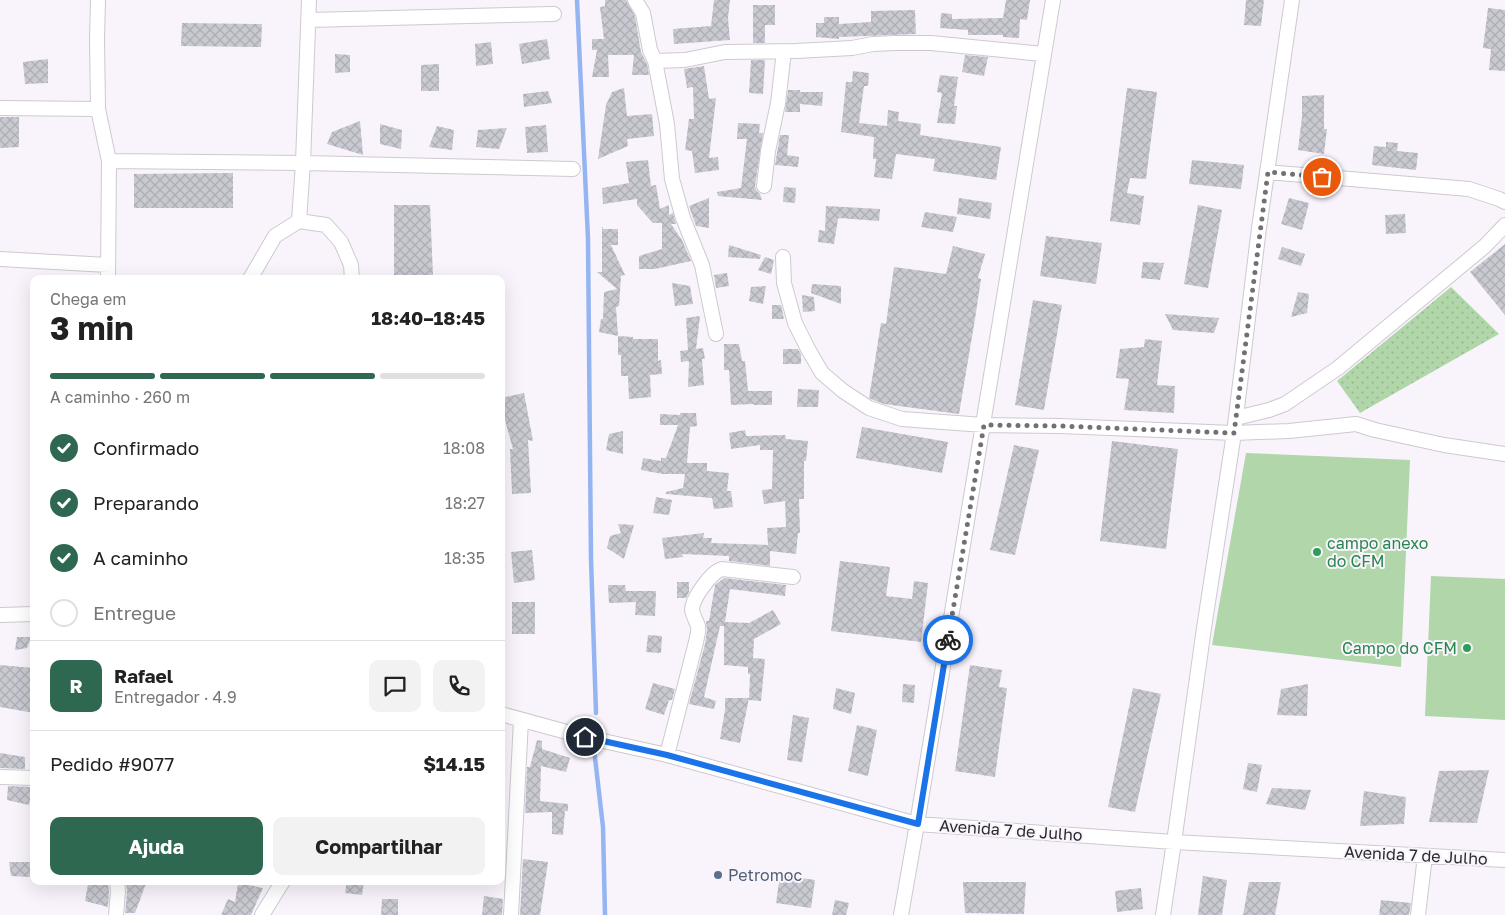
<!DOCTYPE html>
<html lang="pt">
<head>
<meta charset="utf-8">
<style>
  :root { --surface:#fff; --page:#f2f2f2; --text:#222; --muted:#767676; --line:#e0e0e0; --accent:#2f6851 }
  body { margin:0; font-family:"Golos Text",sans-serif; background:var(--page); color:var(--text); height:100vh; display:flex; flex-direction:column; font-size:19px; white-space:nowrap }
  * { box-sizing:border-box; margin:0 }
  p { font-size:16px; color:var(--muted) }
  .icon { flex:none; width:28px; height:28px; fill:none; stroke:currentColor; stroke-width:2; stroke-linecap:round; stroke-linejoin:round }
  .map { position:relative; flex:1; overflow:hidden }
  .drawer { position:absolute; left:30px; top:275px; width:475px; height:610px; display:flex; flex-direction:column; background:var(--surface); border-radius:10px; box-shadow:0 5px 20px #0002 }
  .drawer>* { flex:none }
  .pin { position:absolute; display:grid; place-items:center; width:42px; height:42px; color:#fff; margin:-21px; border:2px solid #fff; border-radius:50%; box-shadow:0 1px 5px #0007 }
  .courier { position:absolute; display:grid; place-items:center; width:50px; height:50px; margin:-25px; border:4px solid #1a73e8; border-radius:50%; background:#fff; color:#222; box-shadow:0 1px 6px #0007 }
  .headline em { font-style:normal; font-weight:700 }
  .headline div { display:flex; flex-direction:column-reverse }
  .headline { display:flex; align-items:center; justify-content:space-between; height:85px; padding:0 20px }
  h1 { font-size:32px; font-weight:700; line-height:38px }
  .bar { display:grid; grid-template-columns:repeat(4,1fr); gap:8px 5px; align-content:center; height:60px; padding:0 20px }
  .bar i { height:6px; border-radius:4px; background:var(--line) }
  .bar .active { background:var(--accent) }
  .bar p { grid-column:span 4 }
  .line { display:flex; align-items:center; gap:12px; padding:0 20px; border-top:1px solid var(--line) }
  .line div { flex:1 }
  .round { display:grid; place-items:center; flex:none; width:52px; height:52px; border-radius:10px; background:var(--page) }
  ol { padding:0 20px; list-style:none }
  li { display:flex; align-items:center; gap:15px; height:55px }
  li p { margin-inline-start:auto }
  li .icon { padding:5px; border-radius:50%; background:var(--accent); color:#fff; stroke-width:4 }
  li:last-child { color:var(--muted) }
  li i { width:28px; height:28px; border:2px solid var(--line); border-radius:50% }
  .action { display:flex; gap:10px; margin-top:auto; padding:10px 20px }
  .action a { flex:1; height:58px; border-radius:10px; background:var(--accent); color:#fff; font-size:20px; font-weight:700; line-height:58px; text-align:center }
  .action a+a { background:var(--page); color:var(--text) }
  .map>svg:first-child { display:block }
  .grass { fill:#b0d6a9 }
  .park { fill:url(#park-dots) }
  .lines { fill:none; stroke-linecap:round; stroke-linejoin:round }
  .stream { stroke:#95b5f2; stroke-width:4.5 }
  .building { fill:url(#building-cross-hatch) }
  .minor-casing { stroke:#cec9d0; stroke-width:16 }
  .minor { stroke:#fff; stroke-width:14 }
  .done { stroke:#737075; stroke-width:5; stroke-dasharray:0 9 }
  .route { stroke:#1a73e8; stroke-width:6 }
  .leisure-dot { fill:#2e9e5b; stroke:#f9f4fc; stroke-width:2 }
  .service-dot { fill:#5c6f8a; stroke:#f9f4fc; stroke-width:2 }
  .labels { text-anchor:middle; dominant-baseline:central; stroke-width:4; stroke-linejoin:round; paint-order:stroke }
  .leisure-label { font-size:16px; fill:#27864d; stroke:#f9f4fc; text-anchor:start }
  .street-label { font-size:16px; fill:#2b292c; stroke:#f9f4fc }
  .service-label { font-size:16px; fill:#4e5e75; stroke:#f9f4fc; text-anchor:start }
</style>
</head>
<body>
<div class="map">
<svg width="1505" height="915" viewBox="0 0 1505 915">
  <defs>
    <pattern id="park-dots" width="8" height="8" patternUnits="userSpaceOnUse" patternTransform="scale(1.25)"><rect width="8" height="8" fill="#b0d6a9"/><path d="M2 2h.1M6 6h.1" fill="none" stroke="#98b892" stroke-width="1.8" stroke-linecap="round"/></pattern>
    <pattern id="building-cross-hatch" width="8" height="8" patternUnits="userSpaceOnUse" patternTransform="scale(1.25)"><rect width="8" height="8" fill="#c9c9d2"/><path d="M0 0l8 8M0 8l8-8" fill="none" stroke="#adadb4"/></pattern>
  </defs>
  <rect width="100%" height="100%" fill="#f9f4fc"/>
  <path class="grass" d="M1246,453L1410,460L1401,667L1212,645Z
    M1431,576L1505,579V720L1425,716Z"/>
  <path class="park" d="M1451,287L1499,334L1360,413L1337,381Z"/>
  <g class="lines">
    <path class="stream" d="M577,0L588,239L591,559L596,713
      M594,749L603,827L605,915"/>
  </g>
  <path class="building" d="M605,0H626L635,16L641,52L647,64L649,75H632L634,55H608L609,77H592L597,50H592V39H604L600,7L605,6Z
    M714,0H730L728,18L730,40L674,44L673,29L711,26Z
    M1006,0H1030L1027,20L1020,19L1019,38L1003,37V35H968V30L940,28L941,13L952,14V19L1003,18Z
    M1246,0H1264L1261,26L1244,25Z
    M753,5H775V25H765V43H753Z
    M1488,8L1505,10V71L1489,70L1491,49L1483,48Z
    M915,10L916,34L867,36L839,37V39L816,37V23H824V17H839V24L871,22V11Z
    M182,23L262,24L261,47L181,46Z
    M547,39L550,59L522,64L519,44Z
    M491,42L493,64L476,66L475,44Z
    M335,54L350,55V72L335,73Z
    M965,55L988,57L984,76L962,72Z
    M48,59V83L25,84L23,62Z
    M751,60H765L763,94L749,93Z
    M439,64V91H421V65Z
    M704,66L709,99L716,98L709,158L718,157L719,170L695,173L692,151L685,150L689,119H694L693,87L687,88L684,69Z
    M853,71L869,73L868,86H864L859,123L887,126L888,110L899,112L898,121L921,124L920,135L1001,147L996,180L933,171L935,159L896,154L892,179L874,177L876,159H873L874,137L841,132L846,82H852Z
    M940,75L958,77L954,106H957L955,124L937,123L942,93L937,92Z
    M624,88L627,116L652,114L654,136L627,139L628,146L598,159L606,105L612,92Z
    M1127,88L1157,92L1146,179L1130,178L1127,193L1144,196L1140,225L1110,221Z
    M788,90H800V92H823L822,106L800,104V112H785Z
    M548,91L552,103L524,107L523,94Z
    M1324,95V129H1327L1324,154L1298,150L1302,117V96Z
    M0,117H19V147L0,148Z
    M360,121L363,155L327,144L332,132Z
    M738,123L760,124L759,133H763L755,186L756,190L760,194L762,200L718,196L717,192L741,188L747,139H737Z
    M380,124L402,130L401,149L380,144Z
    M546,125L548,152L527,153L525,127Z
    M437,126L454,130L452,150L429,147Z
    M507,128L499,149L476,147L478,130Z
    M780,135H789L787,155L799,157L798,167L775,165Z
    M1386,142L1398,143L1397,151L1418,153L1416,170L1372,165L1374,146L1386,147Z
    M648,160L651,186L656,185L660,209L669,205V215L673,213L676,224H671L682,240L691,261L655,269H639V256L662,249V223H653L637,205V199L603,204L602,188L629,183L626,162Z
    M1192,160L1244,165L1241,189L1189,184Z
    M233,173V208H134V174Z
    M784,187L796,188L795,203L783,202Z
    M709,198V228L696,226L689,206Z
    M959,198L992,203L990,219L957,214Z
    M1289,198L1309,203L1302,230L1281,224Z
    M394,205H430L433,276L394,275Z
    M1198,205L1222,210L1208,288L1184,284Z
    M826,206L880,209L879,221L839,218L838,219L834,244L818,242L819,230L825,231Z
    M925,212L957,217L953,232L921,227Z
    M1405,214L1406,233L1386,234L1385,215Z
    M602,226L603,229H618V245H611L625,275L621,276L619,306L616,307L618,336L599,332L601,319H603L604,292L617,289L597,272H602Z
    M1046,236L1102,243L1096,284L1040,276Z
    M1505,244V315L1470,272Z
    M729,245L761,255L760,259L728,257Z
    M953,246L985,254L978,278L981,279L975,319L959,414L884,404L873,400L869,398L881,323L886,324L894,267L946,274Z
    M1282,247L1305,254L1301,266L1278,259Z
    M765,257L774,260L771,274L758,270Z
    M1143,262L1164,263L1160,280L1141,278Z
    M727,273L729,286L716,288L714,275Z
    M672,283L690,286L693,304L675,306Z
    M812,284L841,286V304L811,293Z
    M766,286L763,304L749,301L751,287Z
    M1298,292L1309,294L1307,313L1291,317Z
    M802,295L814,297L815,311L803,312Z
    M1033,300L1062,305L1044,410L1015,405Z
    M772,305H781L784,319H772Z
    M1165,314L1219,318L1214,333L1173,330Z
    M700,316L696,349L703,348L705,359H702L704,385L688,387L689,362L688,361L681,362L680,351L688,350L686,318Z
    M618,336L633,337V339H658V361L661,360L662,374L650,375L651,397L629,399L628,376H621V355H618Z
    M1145,339L1162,341L1157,385L1175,386L1174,413L1124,410L1129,379L1116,378L1120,349L1144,347Z
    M724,344H739L742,361H745L748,391H772V405H754V404L731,405L729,370H724Z
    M783,349H798L801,354V364H783Z
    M798,389L819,390L818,407H797Z
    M524,393L533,441L528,440L531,493L512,494L510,449H513L501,406V398Z
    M680,413H696L697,426L690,427L687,463H707V471L729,473L727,491H731L733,507L714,509L712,498L666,494V492L683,488L685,474H663L641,470L643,458L661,461V458H666L678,425H660V414L680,415Z
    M862,427L948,442L942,473L856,458Z
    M745,430L746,436L785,435L786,439L808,441L806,461H804V499H799L800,533H798L796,554L770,551V566L729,561V556L682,554L683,557L665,559L662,538L704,533L703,538H712L711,543L768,545L767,528L786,527L785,501L764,504L762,490L772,489L773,450H760V445L731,449L729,433Z
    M623,431V454L606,450L609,434Z
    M1112,441L1178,449L1166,549L1100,541Z
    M1014,445L1039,450L1015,555L990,550Z
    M656,497L672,500L669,515L653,513Z
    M618,524L634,525L624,559L607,548L610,536L621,533Z
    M532,550L535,580L514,583L511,552Z
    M840,561L890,567L886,596L912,599L914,581L928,583L921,642L831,631Z
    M724,578L786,585L785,596L730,589L725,622L749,623L773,610L781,624L754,639L753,658L765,659L761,701L749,700L750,674H748V667L724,665V626H720L704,697L716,701L714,709L689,704L705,644L707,630L706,621H709L715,585Z
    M677,582H689V592L686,598H677Z
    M608,585H625L626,591H656L655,616L635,615L636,602L609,603Z
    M512,602H535V634H512Z
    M648,635L662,636L661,653L646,652Z
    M17,637H31L27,648L15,650Z
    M0,665L34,668V713L0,707Z
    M970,665L1002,670L999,687L1007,688L995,777L955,771Z
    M653,683L675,689L672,700H669L664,715L645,709Z
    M903,684L915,685L914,703L902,702Z
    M1308,684L1307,716L1277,715L1281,689Z
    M836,688L855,693L851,714L833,709Z
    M1133,688L1161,694L1135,812L1108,807Z
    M725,698H749L740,743L720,739L725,710Z
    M793,715L809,718L802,762L787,760Z
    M857,725L877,730L868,776L848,771Z
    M537,740L542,741V749L570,758L566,772L541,766L540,801L568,804V811H565L563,835L552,834V812L525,813L527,767H530Z
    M0,753L25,757V769L0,768Z
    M1248,763L1262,765L1257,792L1243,789Z
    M1489,770L1477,823L1429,822L1439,771Z
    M8,786L32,787L29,805L7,800Z
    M1272,788L1311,790L1305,810L1266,804Z
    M1364,791L1406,797L1404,824L1360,826Z
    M523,859L548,862L540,915H520Z
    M9,862H33L30,877L11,876Z
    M780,875L815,880L811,908L776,903Z
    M1203,876L1227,880L1222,915H1198Z
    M95,881H108L109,892L108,907L85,901L88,884L95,885Z
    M126,881H147L135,913H125L127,893Z
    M347,881H364L362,895L345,893Z
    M963,882H1026L1024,914L965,913Z
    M1249,882H1281L1275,915H1243Z
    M238,883L263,888L251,915H221L228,899L235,902Z
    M1141,888L1143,909L1117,912L1115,891Z
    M484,896L503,899L502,915H482Z
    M382,899H398V915H381Z
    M835,900L849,903L846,915H832Z
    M1381,900L1411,903L1409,915H1379Z"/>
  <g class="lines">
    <g class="minor-casing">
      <path id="minor" d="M98,0L97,39L98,109L109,161
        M635,0L643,13L650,50L655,61L685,60L725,52L796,51L852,48L873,44L895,43H931L1043,54
        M308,20L554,14
        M655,61L667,124L672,179L683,218L702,265L716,334
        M0,108L98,109
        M1268,172L1469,189L1499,199L1505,202
        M764,186L768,151L778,103L784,51
        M299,221L326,225L341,242L351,265L352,279
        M783,257L784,283L795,323L808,349L822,373L843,391L869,408L902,419L984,425L1060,426L1234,433L1289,431L1356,424L1375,430L1444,445L1505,454
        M0,259L108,265
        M108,279L109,161L303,163L573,169
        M250,279L275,236L299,221L303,163L309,0
        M1236,418L1269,410L1285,404L1338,368L1485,246L1505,225
        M0,615L34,614
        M501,714L585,737L667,755L917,824L1174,842L1505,860
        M667,755L696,642C697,637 699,630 698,626C696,620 693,616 692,610C692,599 711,572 722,569L793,577
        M0,777L34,778
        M116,915L118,892L117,881
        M262,915L283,881
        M511,915L521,720
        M901,915L917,824L1053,0
        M1163,915L1174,842L1204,628L1234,433L1259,228L1292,0
        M1418,915L1425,856"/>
    </g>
    <use href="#minor" class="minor"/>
  </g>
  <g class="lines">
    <path class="done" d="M948,640L984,425L1060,426L1234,433L1268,172L1322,177"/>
    <path class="route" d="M585,737L667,755L918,824L948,640"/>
  </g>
  <g class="leisure-dot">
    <circle cx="1317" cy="552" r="5"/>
    <circle cx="1467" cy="648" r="5"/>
  </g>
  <circle class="service-dot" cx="718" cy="875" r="5"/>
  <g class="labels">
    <g class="leisure-label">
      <text x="1327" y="543">campo anexo<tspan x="1327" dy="18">do CFM</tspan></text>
      <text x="1457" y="648" text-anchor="end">Campo do CFM</text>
    </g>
    <g class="street-label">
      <text transform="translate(1011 830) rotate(4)">Avenida 7 de Julho</text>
      <text transform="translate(1416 855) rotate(3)">Avenida 7 de Julho</text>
    </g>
    <g class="service-label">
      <text x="728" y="875">Petromoc</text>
    </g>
  </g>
</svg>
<div class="pin" style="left:1322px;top:177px;background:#ea580c"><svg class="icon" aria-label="bag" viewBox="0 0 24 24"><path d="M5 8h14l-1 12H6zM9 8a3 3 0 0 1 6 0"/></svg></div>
<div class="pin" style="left:585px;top:737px;background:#1f2937"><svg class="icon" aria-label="home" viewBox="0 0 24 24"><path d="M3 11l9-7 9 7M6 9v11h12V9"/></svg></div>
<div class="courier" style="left:948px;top:640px"><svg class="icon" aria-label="bike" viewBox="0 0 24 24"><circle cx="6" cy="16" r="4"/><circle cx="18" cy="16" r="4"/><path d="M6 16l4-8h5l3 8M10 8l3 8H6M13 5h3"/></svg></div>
<section class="drawer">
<div class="headline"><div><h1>3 min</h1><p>Chega em</p></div><em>18:40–18:45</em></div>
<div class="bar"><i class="active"></i><i class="active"></i><i class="active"></i><i></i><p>A caminho · 260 m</p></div>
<ol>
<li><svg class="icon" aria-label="check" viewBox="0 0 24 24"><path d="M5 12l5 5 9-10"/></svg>Confirmado<p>18:08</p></li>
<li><svg class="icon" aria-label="check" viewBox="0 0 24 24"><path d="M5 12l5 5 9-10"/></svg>Preparando<p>18:27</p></li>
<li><svg class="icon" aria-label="check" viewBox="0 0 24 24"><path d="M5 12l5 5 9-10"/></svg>A caminho<p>18:35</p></li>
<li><i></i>Entregue</li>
</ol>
<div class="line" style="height:90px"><b class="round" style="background:var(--accent);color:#fff">R</b><div><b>Rafael</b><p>Entregador · 4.9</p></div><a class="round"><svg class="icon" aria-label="chat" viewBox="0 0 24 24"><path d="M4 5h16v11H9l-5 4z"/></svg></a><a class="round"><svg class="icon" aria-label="phone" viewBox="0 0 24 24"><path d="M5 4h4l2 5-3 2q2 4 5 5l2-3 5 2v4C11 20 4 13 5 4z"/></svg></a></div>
<div class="line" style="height:65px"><div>Pedido #9077</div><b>$14.15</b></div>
<div class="action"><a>Ajuda</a><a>Compartilhar</a></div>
</section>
</div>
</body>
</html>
